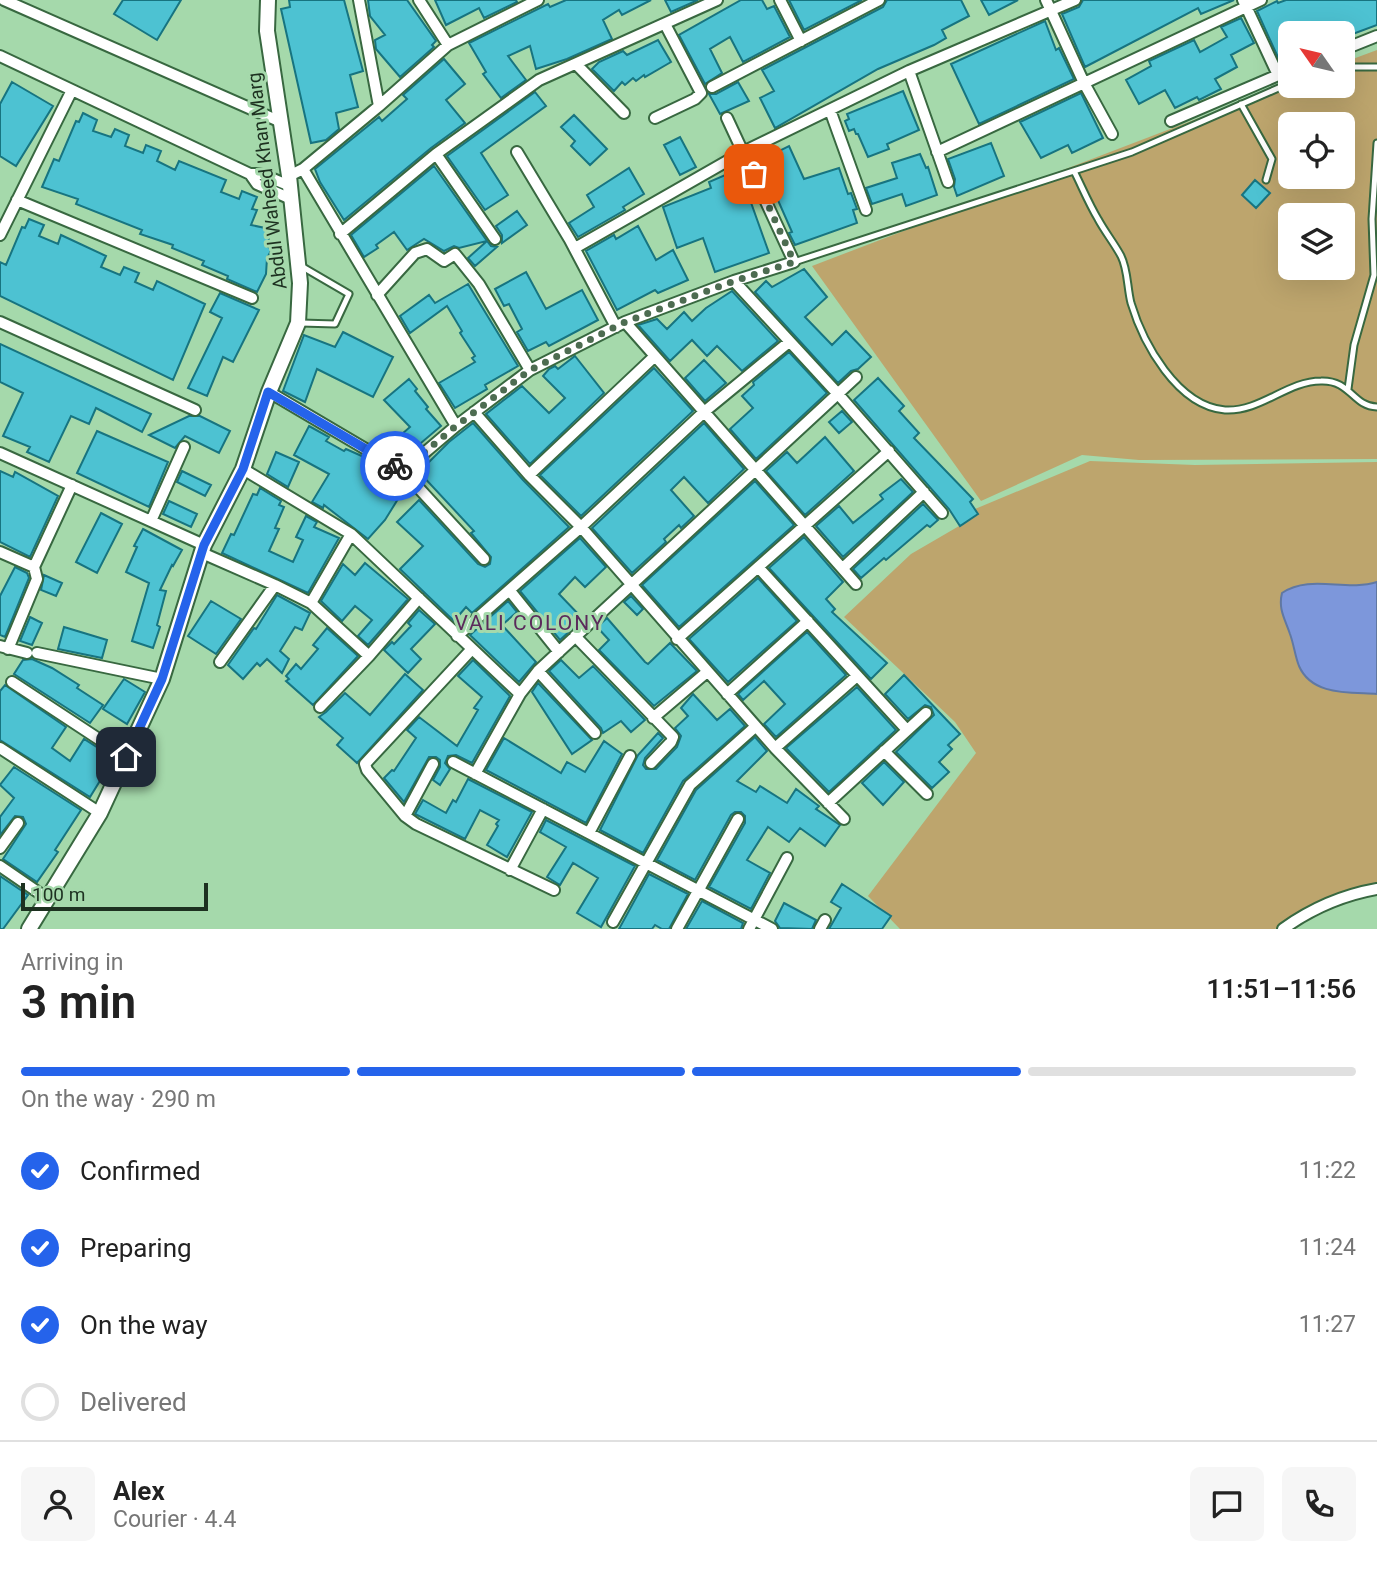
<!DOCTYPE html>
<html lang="en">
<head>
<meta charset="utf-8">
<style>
  :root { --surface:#fff; --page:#f6f6f6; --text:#222; --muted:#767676; --line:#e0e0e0; --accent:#2563eb }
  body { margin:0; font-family:Roboto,sans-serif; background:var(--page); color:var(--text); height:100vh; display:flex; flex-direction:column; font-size:26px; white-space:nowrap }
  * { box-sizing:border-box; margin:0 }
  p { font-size:23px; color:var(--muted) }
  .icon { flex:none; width:38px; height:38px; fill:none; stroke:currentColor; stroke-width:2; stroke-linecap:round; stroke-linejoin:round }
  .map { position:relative; height:929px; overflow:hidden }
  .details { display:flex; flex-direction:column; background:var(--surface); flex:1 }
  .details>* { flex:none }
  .needle { width:46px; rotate:304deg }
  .buttons { position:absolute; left:1278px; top:21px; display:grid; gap:14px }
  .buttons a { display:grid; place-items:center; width:77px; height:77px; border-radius:10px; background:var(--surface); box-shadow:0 7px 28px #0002; font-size:35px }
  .scale { position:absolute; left:21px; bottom:18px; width:187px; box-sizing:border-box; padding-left:7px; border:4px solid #1d3120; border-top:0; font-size:19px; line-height:24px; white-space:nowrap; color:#1d3120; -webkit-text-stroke:5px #a5d9ab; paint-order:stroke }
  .pin { position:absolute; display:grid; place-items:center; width:60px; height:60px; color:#fff; margin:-30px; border-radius:14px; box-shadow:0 4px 10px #0006 }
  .courier { position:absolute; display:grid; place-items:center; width:70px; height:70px; margin:-35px; border:5px solid #2563eb; border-radius:50%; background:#fff; color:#222; box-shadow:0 2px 9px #0007 }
  .head em { font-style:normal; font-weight:600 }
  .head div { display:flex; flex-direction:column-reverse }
  .head { display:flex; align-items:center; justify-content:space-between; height:119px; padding:0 21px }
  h1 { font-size:46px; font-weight:600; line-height:52px }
  .bar { display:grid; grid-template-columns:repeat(4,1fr); gap:10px 7px; align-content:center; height:84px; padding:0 21px }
  .bar i { height:9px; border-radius:5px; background:var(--line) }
  .bar .current { background:var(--accent) }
  .bar p { grid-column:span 4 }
  .line { display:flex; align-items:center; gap:18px; padding:0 21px; border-top:2px solid var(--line) }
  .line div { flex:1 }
  .round { display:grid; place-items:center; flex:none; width:74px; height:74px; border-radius:10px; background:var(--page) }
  ol { padding:0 21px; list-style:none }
  li { display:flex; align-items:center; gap:21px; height:77px }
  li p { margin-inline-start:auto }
  li .icon { padding:7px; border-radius:50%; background:var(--accent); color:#fff; stroke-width:4 }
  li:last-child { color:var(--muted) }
  li i { width:38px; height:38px; border:4px solid var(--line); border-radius:50% }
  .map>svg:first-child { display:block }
  .green { fill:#bda56d; fill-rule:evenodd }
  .water { fill:#7d97db; stroke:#6078a3; stroke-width:2 }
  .building { fill:#4dc2d2; stroke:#177480; stroke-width:2 }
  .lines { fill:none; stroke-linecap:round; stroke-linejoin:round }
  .lane-casing { stroke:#386840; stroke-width:9 }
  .street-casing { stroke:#386840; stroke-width:14 }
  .secondary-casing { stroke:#386840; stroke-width:18 }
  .lane { stroke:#fff; stroke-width:5 }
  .street { stroke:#fff; stroke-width:10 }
  .secondary { stroke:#fff; stroke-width:14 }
  .done { stroke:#4d6c51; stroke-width:7; stroke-dasharray:0 12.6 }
  .route { stroke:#2563eb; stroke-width:9 }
  .labels { text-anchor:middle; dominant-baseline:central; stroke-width:6; stroke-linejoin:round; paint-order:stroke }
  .street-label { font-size:19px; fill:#1d3120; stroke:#a5d9ab }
  .neighbourhood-label { font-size:21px; letter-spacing:2px; fill:#5b2a5b; stroke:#a5d9ab }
</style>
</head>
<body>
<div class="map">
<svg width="1377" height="929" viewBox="0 0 1377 929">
  <rect width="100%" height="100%" fill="#a5d9ab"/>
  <path class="green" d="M1377,50V459L1139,460L1082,455L981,501L812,266L1290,83V86H1342V63ZM1290,124H1342V177H1290ZM1290,215H1342V268H1290Z
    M1090,461L1195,465L1377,462V882L1322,899L1275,929H900L868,896L976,753L955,722L844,617L911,554L978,515L975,509Z"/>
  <path class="water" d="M1377,582V694C1350,692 1312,696 1299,666C1295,656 1294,645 1290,634C1285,619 1278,609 1282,593C1310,574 1346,592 1377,582Z"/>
  <path class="building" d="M123,0H181L157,40L114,14Z
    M289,0H344L363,71L350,75L358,107L336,113L339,129L326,140L311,143L281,9L290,7Z
    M368,0H407L436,41L432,45L434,47L400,77L376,49L375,40L385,35L370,16Z
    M435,0H516L517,2L484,18L479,8L446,25Z
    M566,0H651L622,15L619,10L603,20L612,39L567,59L536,69L530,46L508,56L526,80L501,98L483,74L486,72L469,43L548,4L550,7Z
    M665,0H698L671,12Z
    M741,0H762L767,9L774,6L790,37L743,62L730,37L710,49L722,73L705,84L679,35Z
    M789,0H862L804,30Z
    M887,0H961L969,16L942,30L946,38L934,45L878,69L775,128L760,98L774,91L762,70L883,7Z
    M981,0H1018L989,15Z
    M1083,0H1234L1201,14L1198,8L1085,67L1062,14L1079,7Z
    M1286,0H1377V25L1342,38V33H1290V60L1281,64L1257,11L1277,1L1278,3Z
    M1241,18L1254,43L1231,55L1237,67L1215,79L1221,89L1199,100L1197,97L1175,108L1165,90L1139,104L1126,80L1151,66L1149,61L1194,40L1200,52L1227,37L1221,27Z
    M1045,21L1056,50L1059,48L1074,79L979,124L951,64Z
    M658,40L671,62L645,77L644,75L636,81L633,78L625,85L622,82L614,91L592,69L599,62L623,51L627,55Z
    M444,59L465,84L446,100L465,123L431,148L344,220L320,182L315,169L379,117L382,121L407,99L403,95Z
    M12,82L53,106L16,166L0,156V104Z
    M738,82L749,101L720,114L709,94H716Z
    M903,91L919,130L887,144L889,149L868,157L858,134H856L854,129L849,131L845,121L849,119L847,114Z
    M535,92L546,106L481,153L508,195L485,210L447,156Z
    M1081,93L1103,138L1072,153L1068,145L1041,158L1020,122Z
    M83,113L97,120L93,131L111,137L115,129L129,135L125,146L143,153L146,145L161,151L157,161L175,170L179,161L226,180L221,192L239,199L242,191L257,197L252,209L257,210L251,225L270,229L268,247L272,249L267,258L266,274L257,292L227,279L228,276L202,265L204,261L172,248L173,245L140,234L142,230L76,204L78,199L42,187L54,159L59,161L76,121L79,122Z
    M574,115L607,149L590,165L571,146L575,141L561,127Z
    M680,137L696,167L680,175L664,145Z
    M991,143L1004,176L957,196L954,187L955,179L948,159Z
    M789,146L804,179L839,168L848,194L851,193L857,209L853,210L857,223L795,245L789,233L792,232L777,198L757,162Z
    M920,154L926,168L928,167L937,195L906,206L902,194L872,204L866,188L897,178L892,163Z
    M434,166L487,241L459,248L454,246L444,251L424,239L407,250L394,232L376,245L378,248L364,257L351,235Z
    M629,168L644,194L623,207L625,210L578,237L569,223L594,207L587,195Z
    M739,169L769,253L715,272L703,238L677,248L663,207L711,188L709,182Z
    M1255,180L1270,193L1256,208L1242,195Z
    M517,211L527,225L502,243V235L496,226Z
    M29,219L44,225L39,236L58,244L61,235L106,256L101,267L120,275L124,267L139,273L135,282L153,290L157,281L205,304L173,380L0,296V262L6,265L22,227L25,228Z
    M638,226L656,260L673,250L688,280L658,293L655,290L617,310L586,251L614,235L616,239Z
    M487,241L491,246L497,247L475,266L468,258Z
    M804,269L827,297L805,317L832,345L846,331L871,357L858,369L851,371L838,383L755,292L766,281L772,287Z
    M526,272L546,309L582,290L598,320L549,346L546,342L528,351L517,332L522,329L509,304L504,306L495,289Z
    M468,284L518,366L485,385L487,389L455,408L439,383L475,362L472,358L475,356L460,333L462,331L447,306L410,333L400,316L429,295L435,303Z
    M732,291L778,341L742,371L717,346L707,356L692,340L670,361L638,325L657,319L667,329L684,312L692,321L706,308Z
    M220,293L259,310L233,362L223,357L207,396L188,388L222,318L210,312Z
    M343,332L393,357L373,397L317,369L305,402L283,391L304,335L335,347Z
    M0,344L151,414L142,432L96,408L89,424L71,416L49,462L27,452L30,447L3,436L23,393L0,382Z
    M789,352L827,393L756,459L730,429L753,408L742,396L754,385L753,382Z
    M575,356L604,393L530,464L486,414L522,386L549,413L565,398L543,376L549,369L555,366L558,369Z
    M704,360L726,383L705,401L685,378Z
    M654,368L693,411L581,516L540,475Z
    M878,378L904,406L899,411L919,433L914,438L973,499L970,502L978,514L960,526L949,509L854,400Z
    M409,379L417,389L415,391L428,407L426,409L441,426L401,460L386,448L410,427L384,400Z
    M842,411L852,422L839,433L829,422Z
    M189,416H200L230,431L219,453L185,436L175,448L149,435Z
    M473,423L523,480L569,527L472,613L466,607L454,621L400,569L423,546L397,522L419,500L478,564L485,567L490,564L491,557L471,533L474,531L419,472L449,442Z
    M704,423L744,469L708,503L684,477L671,490L694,516L681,528L679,525L664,539L666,542L632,573L592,528Z
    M309,426L329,437L326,441L344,451L346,449L364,457L399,478L406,486L385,520L368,539L324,505L323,508L312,502L329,474L294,455Z
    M97,431L168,462L149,507L77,473Z
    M825,437L854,471L805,515L766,471L787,452L797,463Z
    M276,452L299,462L288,487L267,474Z
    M0,471L13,477L15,472L58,496L30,557L0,542Z
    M182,471L211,485L205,496L177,482Z
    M901,479L913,492L843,557L816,526L839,506L853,523L883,499L880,495Z
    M755,481L794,525L679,627L642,585Z
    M260,488L281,501L279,505L284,507L275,528L279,529L269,551L293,562L303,540L296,537L306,516L317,522L314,527L339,538L308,593L222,553L231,534L234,535L253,494L257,495Z
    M169,501L197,514L191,527L163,514Z
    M923,504L938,520L930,527L927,525L886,560L884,558L861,578L853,569Z
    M101,513L122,524L97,573L76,562Z
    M143,529L182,550L173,566L172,565L160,590L166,591L157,625L160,627L153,648L132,641L149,583L126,572L137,547L134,546Z
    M804,537L843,582L826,599L835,609L832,612L887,663L871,679L769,568Z
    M580,538L606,567L585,587L575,577L559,594L583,619L560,640L520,591Z
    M365,563L408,599L368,645L358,636L372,620L355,606L342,621L321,601L343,564L355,575Z
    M15,567L27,573L29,578L5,637L0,635V596Z
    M44,575L62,583L56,596L41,590Z
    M758,578L797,621L728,682L689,639Z
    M277,595L310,613L302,630L295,627L280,651L289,659L282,673L267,659L260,666L257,663L243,679L228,665L254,628L256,629Z
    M631,596L643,609L637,615L624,602Z
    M211,601L241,619L216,654L188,636Z
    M508,601L517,612L502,625L536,662L519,682L470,635Z
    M419,610L435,624L411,649L421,659L408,673L384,650L392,642L394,644L411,626L408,623Z
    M30,617L42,623L32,645L20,641Z
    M607,618L645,662L648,664L670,643L697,671L654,706L599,650L609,640L597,627Z
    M64,627L107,640L102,658L58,649Z
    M327,628L358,656L313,705L286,681L289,679L286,676L296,664L301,669L318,649L313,645Z
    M807,632L846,675L776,737L764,724L785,704L764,681L743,700L738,694Z
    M32,659L52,668L79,685L77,688L103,705L90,723L14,674L23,660Z
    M473,660L510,696L472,763L456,755L448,756L445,763L450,769L440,785L433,780L440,767V760L436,757H429L404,802L384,778L392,770L394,771L416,738L407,730L419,717L457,746L478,710L474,708L482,697L458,676Z
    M561,660L579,678L593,666L645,720L631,732L621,721L603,733L601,728L549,671Z
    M405,674L423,690L357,763L337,745L343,738L319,717L326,712L345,693L370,715Z
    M904,675L960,734L948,745L952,749L939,762L949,772L932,788L896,752L934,715L931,707L925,705L908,719L885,694Z
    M124,679L145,692L127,724L103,709Z
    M538,683L592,740L572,754L532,692Z
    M5,685L66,727L52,748L70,761L84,739L114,758L90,797L0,740V691Z
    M857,687L896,730L829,792L786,748Z
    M693,694L717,720L730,709L745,726L683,781L643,853L600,830L638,755L658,733L663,738L645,758L643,765L646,769H656L677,747L681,736L675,728L688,716L681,708Z
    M755,737L767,751L737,781L756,792L760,786L787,803L796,789L819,806L816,809L840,825L825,846L800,828L789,842L768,827L747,860L770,873L751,909L709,887L745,823V816L741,812H735L731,815L695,880L657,860L696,790Z
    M504,738L561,773L567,762L585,772L604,741L622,754L586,823L486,770Z
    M884,762L904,782L883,805L862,783Z
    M14,767L81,810L55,850L58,852L37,882L3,859L26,824L23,817L15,816L0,835V817L14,798L0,785Z
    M468,779L532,812L507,857L487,845L498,826L496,824L499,820L480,810L465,839L415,814L423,800L446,813L453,800L456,802Z
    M546,820L635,866L601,927L577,913L598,878L573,863L560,885L547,877L566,847L540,832Z
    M649,874L688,894L669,929H662L655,925L652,929H619Z
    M0,876L28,895L3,929H0Z
    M842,884L891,916L882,929H829L841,908L831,902Z
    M702,901L743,923L741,929H686Z
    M784,903L816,920L812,929L780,928L775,921Z"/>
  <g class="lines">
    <g class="lane-casing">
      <path id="lane" d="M1342,67H1377
        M1241,104L1272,159L1266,180
        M1074,171C1082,187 1089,204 1098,219C1105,232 1114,243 1121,256C1128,270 1127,287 1131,303C1143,343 1177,406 1225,410C1261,412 1287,381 1321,381C1351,380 1352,406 1377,407
        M794,262L1132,152L1290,83
        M301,323L335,324L349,294L301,266
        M1348,389L1354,345L1374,275L1372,219L1377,143"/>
    </g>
    <g class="street-casing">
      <path id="street" d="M4,0L281,122
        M359,0L379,106
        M419,0L448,45
        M780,0L801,41
        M1046,0L1084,83L1112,134
        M1243,0L1278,75
        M1342,50L1377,36
        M0,56L250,174H261L290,186
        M576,64L624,113
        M909,71L948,182
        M712,87L879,0
        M830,110L866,210
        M655,118L695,99L701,93L665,24
        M1171,121L1290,70
        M517,152L570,240L616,327
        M937,152L1261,0
        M436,154L495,239
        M303,169L456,426
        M250,174L257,184L291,199
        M289,176L303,169L379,106L448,45L538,0
        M17,200L252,298
        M340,234L436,154L539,80L717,0
        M0,235L72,90
        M575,248L743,152L909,71L1075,0
        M734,281L838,394L942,513
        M377,295L415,253L427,249L444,261L455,254L479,284L530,370
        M0,322L195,410
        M625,322L856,584
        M269,392L403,471L484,559
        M474,412L529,475L581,527L775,748L844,819
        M0,453L204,545
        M243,469L351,534L520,694
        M403,471L456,426L530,370L625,322L734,281L794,262L727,118
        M529,475L655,356
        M151,521L184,447
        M0,552L34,567
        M202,553L275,585L311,603L369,656
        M844,567L924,492
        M759,568L907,730
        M510,591L559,652
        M311,603L351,534
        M457,636L581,527L704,412L789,342
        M575,636L673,737L671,742L651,763
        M677,639L889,451
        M0,646L27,653
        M8,649L37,579L34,567L72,485
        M471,650L365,764L367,770L405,816L416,824L554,890
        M37,653L162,679
        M220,662L275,585
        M538,671L595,733
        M12,682L126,757
        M727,694L808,621
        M320,707L369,656L419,598
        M653,718L707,672
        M0,748L100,813
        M775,748L857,676
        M884,751L927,794
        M453,762L772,929
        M475,774L520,694L538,671L856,377
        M828,803L926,713
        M405,816L433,764
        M589,833L630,756
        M0,848L18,823
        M0,866L48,899
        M510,870L543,809
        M613,922L690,785L755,727
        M677,929L738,819
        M749,929L787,858
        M820,929L825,920
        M1283,929C1311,909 1343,895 1377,889"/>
    </g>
    <g class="secondary-casing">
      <path id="secondary" d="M29,929L100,813L162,679L204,545L243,469L269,392L298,323L300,283L289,176L267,31L268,0"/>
    </g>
    <use href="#lane" class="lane"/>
    <use href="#street" class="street"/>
    <use href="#secondary" class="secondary"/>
  </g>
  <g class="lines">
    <path class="done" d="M395,466L402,471L456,426L530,370L625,322L734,281L794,262L754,174"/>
    <path class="route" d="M126,757L162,679L204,545L243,469L268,392L395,466"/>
  </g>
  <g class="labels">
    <g class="street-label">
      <text transform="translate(267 181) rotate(-97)">Abdul Waheed Khan Marg</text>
    </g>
    <g class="neighbourhood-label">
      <text x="530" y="623">VALI COLONY</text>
    </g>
  </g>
</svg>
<div class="buttons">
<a><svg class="needle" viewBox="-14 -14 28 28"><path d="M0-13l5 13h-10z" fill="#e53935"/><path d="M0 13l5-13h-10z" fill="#767676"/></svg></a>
<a><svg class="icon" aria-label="locate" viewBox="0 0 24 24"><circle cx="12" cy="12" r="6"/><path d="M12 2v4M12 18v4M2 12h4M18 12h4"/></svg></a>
<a><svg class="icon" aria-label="layers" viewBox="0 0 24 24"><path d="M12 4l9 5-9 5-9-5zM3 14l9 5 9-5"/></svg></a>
</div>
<div class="scale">100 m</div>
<div class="pin" style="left:754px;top:174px;background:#ea580c"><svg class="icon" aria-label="bag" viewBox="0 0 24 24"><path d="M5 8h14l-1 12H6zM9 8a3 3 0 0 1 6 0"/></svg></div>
<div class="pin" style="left:126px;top:757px;background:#1f2937"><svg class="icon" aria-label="home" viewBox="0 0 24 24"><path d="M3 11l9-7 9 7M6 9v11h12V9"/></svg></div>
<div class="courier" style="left:395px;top:466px"><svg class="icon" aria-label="bike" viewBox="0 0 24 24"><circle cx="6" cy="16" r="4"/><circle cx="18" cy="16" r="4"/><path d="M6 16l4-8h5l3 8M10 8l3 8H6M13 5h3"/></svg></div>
</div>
<section class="details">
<div class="head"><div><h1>3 min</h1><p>Arriving in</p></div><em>11:51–11:56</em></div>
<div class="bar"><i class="current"></i><i class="current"></i><i class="current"></i><i></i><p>On the way · 290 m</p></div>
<ol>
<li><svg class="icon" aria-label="check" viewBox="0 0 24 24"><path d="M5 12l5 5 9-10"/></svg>Confirmed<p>11:22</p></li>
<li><svg class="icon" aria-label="check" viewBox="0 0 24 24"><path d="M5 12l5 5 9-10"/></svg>Preparing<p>11:24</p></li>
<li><svg class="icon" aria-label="check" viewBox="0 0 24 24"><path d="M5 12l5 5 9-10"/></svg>On the way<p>11:27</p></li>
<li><i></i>Delivered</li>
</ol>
<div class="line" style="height:126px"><a class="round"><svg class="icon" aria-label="person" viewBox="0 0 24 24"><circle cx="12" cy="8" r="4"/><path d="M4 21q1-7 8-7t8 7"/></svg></a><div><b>Alex</b><p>Courier · 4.4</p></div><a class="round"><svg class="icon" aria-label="chat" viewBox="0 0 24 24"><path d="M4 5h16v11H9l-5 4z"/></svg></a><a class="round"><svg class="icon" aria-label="phone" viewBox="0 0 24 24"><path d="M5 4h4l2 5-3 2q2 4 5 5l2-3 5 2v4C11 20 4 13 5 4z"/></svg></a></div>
</section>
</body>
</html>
